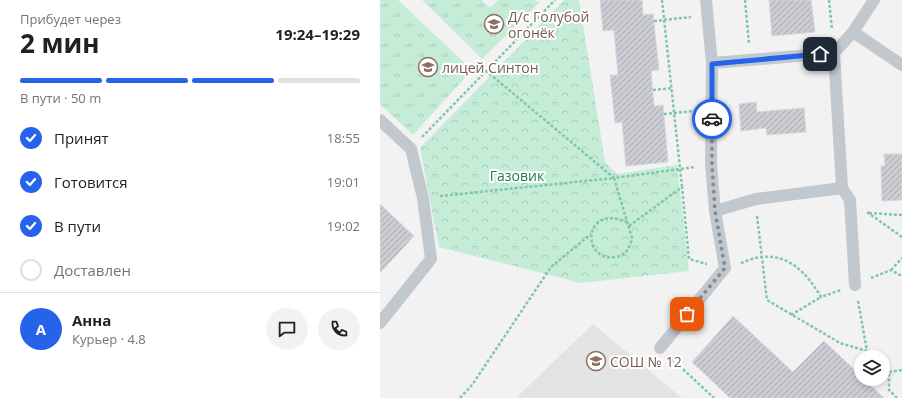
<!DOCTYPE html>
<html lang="ru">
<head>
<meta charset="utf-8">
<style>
  :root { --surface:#fff; --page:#f2f2f2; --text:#202124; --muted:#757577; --line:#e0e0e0; --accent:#2563eb }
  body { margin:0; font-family:"Open Sans",sans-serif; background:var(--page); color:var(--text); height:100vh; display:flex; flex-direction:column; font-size:15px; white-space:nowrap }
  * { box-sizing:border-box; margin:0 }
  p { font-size:13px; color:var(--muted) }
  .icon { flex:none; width:22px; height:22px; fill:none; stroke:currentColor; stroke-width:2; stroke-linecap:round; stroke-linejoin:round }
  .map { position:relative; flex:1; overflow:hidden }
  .panel { display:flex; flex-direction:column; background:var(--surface); width:380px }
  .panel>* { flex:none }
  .tools { position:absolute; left:474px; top:350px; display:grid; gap:8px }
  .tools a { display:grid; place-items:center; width:36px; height:36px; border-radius:50%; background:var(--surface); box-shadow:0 2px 6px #0003; font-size:20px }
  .pin { position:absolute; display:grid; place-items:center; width:34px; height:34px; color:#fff; margin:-17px; border-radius:8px; box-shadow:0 2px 6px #0006 }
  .courier { position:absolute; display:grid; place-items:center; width:40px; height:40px; margin:-20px; border:3px solid #2563eb; border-radius:50%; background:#fff; color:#222; box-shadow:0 1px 5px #0007 }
  .head em { font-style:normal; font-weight:700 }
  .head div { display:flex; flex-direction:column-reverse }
  .head { display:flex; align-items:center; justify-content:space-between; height:68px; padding:0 20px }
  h1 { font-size:26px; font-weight:700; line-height:30px }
  .bar { display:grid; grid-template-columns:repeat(4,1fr); gap:6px 4px; align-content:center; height:48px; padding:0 20px }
  .bar i { height:5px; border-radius:3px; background:var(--line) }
  .bar .current { background:var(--accent) }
  .bar p { grid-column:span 4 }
  .line { display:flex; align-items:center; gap:10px; padding:0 20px; border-top:1px solid var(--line) }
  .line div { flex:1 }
  .round { display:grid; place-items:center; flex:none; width:42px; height:42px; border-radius:21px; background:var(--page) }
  ol { padding:0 20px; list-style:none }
  li { display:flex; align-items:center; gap:12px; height:44px }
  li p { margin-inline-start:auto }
  li .icon { padding:4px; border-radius:50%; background:var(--accent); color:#fff; stroke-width:4 }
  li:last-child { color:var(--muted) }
  li i { width:22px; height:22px; border:2px solid var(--line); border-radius:50% }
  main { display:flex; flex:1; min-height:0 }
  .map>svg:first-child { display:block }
  .education { fill:#e4e3e3 }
  .grass { fill:url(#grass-tufts) }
  .forest { fill:url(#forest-crowns) }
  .building { fill:url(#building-hatch); stroke:#d6d7dc }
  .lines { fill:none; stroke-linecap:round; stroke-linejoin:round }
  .path { stroke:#80c7a9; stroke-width:2.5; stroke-dasharray:3 2; stroke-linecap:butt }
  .service { stroke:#c1c8ce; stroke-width:12 }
  .done { stroke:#868b91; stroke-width:4; stroke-dasharray:0 7.2 }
  .route { stroke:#2563eb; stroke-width:5 }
  .labels { text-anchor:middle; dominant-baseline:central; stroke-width:4; stroke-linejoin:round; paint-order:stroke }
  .education-label { font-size:14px; fill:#785e54; stroke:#fff; text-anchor:start }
  .park-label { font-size:14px; fill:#217953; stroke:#fff }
</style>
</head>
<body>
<main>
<section class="panel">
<div class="head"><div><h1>2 мин</h1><p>Прибудет через</p></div><em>19:24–19:29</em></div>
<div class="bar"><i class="current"></i><i class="current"></i><i class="current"></i><i></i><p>В пути · 50 m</p></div>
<ol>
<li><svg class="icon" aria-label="check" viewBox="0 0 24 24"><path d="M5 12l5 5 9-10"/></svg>Принят<p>18:55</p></li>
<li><svg class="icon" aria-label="check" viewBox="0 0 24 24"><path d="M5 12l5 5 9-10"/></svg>Готовится<p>19:01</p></li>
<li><svg class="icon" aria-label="check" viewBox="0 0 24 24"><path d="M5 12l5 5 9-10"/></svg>В пути<p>19:02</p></li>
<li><i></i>Доставлен</li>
</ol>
<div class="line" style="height:72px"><b class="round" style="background:var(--accent);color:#fff">А</b><div><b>Анна</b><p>Курьер · 4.8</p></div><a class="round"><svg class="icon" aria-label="chat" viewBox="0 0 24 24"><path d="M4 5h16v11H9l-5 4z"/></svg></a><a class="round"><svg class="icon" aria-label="phone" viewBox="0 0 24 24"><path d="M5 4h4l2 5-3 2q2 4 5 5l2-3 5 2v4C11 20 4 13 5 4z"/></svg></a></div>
</section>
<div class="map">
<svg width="522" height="398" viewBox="0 0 522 398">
  <defs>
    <pattern id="grass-tufts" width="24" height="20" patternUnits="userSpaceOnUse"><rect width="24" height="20" fill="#c5ecd7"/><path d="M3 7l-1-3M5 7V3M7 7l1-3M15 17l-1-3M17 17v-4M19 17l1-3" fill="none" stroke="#abccbb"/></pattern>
    <pattern id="forest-crowns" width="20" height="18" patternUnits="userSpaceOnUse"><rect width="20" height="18" fill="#c5ecd7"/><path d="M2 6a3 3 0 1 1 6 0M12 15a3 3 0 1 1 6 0" fill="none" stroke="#abccbb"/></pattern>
    <pattern id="building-hatch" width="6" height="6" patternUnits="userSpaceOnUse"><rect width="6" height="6" fill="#cccdd3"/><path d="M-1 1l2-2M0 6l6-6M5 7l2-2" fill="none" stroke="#a8a9ae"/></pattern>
  </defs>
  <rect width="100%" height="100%" fill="#f3f2f2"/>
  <path class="education" d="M213,324L302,398H136Z"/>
  <path class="grass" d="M0,0H18L92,70L33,135L0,104Z
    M42,0H102L110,8L118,0H155L159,3L102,59Z"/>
  <path class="forest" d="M184,0H199L225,162L237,174L297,165L309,271L201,283L59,247L40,148Z"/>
  <path class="building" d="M220,0H262L263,15L273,14L279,70L271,71L274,106L283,105L288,162L246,166L242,122L235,123L230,75H238L234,30L223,31Z
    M389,0H431L435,32L392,36Z
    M376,102L377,112L424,108L426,132L387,135L386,128L361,131L359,104Z
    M504,154H522V200L502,201L501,166H505Z
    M0,204L34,236L0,273Z
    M353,316L413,372L444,341L481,376V379H484L504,398H350L312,362Z"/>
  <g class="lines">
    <path class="path" d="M282,0L302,187
      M365,0L369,44
      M449,0L452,29
      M274,21L311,17
      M98,64L234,178L315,167
      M273,90L292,88
      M284,114L315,111
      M42,137L175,0
      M60,196L234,178L252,238C250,247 246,256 235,257C201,262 203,203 246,222
      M487,212L522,237
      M489,213L522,215
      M377,216L387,300L460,343L487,351L494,357
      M249,226L302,187L309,259L327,264
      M361,263C367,261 375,257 382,257C410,254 428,275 441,297L461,290
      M511,270L522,258
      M491,278L511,270L522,276
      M478,301L487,351
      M411,315L441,297
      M292,359L334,398
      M503,366L509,372V390L517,398
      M509,372L522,370
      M80,398L92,385L171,267L211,234"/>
    <path class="service" d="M473,32L522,65
      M332,63L454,53
      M0,120L31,149L43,198L51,259L0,323
      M335,211L376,199L462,188
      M475,285L470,200L462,188L454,53L473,32L494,0
      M280,348L345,268L335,211L331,164L332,63L326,0"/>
  </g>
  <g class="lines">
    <path class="done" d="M307,314L345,268L335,211L332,164V119"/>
    <path class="route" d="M332,119V64L440,54"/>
  </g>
  <defs>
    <g id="school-ring" transform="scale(1)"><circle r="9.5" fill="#fff" stroke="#8d6e63" stroke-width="1.5"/><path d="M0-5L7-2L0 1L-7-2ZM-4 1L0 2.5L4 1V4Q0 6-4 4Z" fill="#8d6e63"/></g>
  </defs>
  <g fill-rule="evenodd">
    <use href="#school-ring" x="114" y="24"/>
    <use href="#school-ring" x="48" y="67"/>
    <use href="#school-ring" x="216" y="361"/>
  </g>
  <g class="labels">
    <g class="education-label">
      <text x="128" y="16">Д/с Голубой<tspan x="128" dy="16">огонёк</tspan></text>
      <text x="62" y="67">лицей Синтон</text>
      <text x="230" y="361">СОШ № 12</text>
    </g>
    <g class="park-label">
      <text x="137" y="175">Газовик</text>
    </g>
  </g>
</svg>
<div class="tools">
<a><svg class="icon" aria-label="layers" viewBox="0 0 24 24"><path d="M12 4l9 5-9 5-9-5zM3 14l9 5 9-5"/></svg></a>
</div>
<div class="pin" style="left:307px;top:314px;background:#ea580c"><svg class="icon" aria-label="bag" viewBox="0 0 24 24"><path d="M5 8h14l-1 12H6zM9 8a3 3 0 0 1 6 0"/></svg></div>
<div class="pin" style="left:440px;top:54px;background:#1f2937"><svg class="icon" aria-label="home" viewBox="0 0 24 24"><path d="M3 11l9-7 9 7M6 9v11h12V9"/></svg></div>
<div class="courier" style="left:332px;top:119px"><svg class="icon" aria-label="car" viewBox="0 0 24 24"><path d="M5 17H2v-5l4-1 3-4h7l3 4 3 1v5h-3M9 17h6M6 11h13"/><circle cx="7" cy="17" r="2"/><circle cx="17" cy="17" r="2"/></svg></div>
</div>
</main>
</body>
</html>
